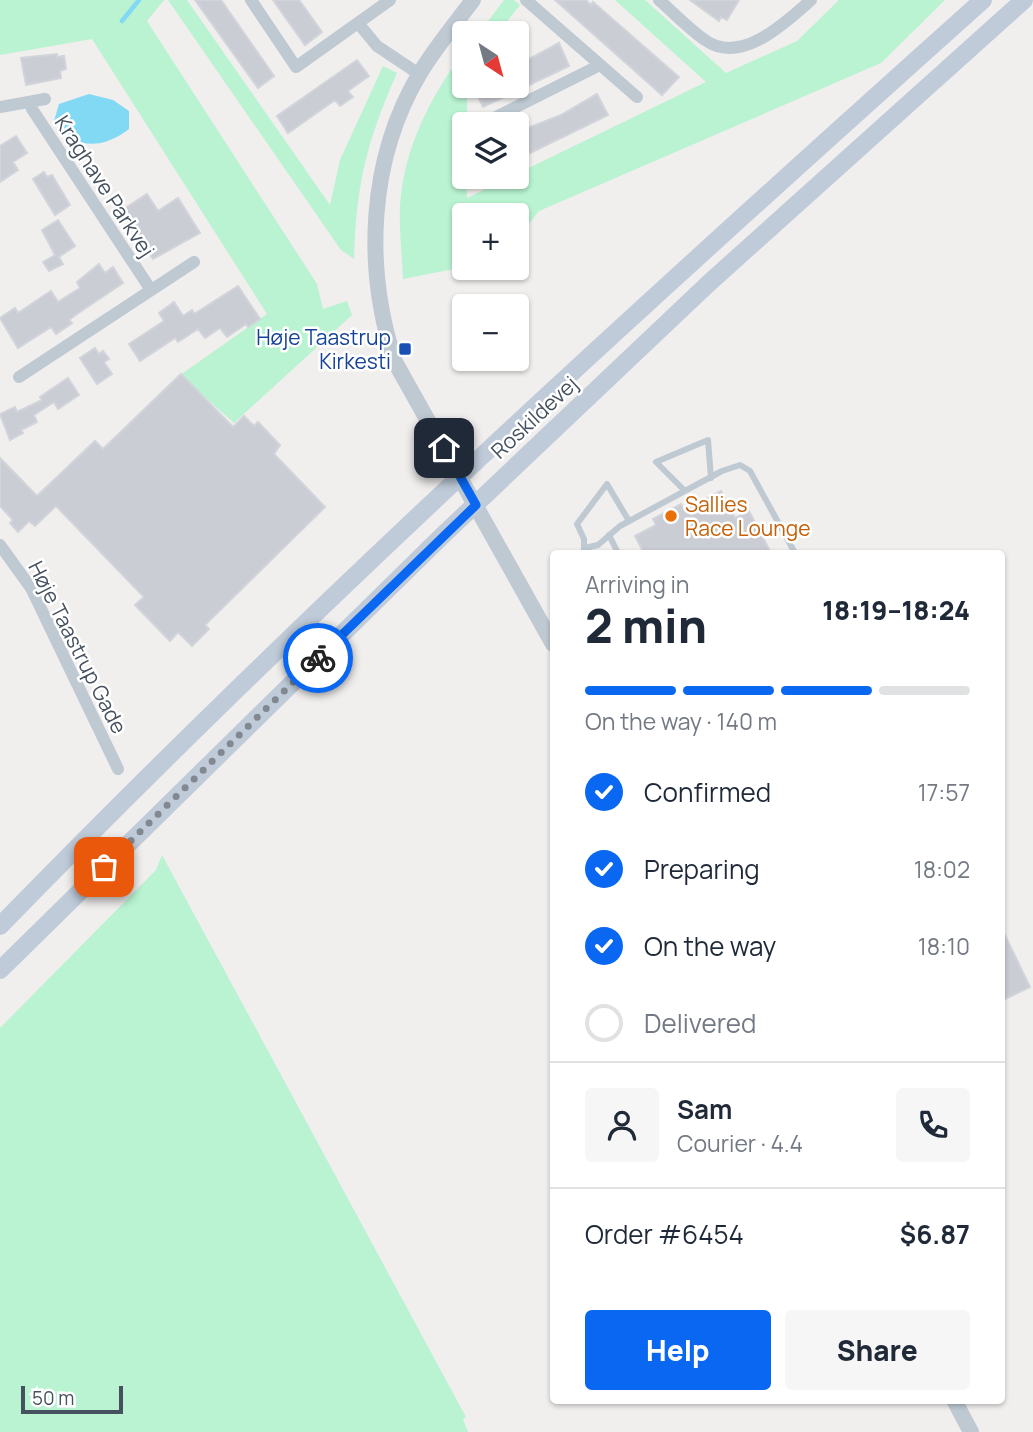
<!DOCTYPE html>
<html lang="en">
<head>
<meta charset="utf-8">
<style>
  :root { --surface:#fff; --page:#f6f6f7; --text:#1f2937; --muted:#747a83; --line:#e0e1e3; --accent:#0967f1 }
  body { margin:0; font-family:Manrope,sans-serif; background:var(--page); color:var(--text); height:100vh; display:flex; flex-direction:column; font-size:26px; white-space:nowrap }
  * { box-sizing:border-box; margin:0 }
  p { font-size:23px; color:var(--muted) }
  .icon { flex:none; width:38px; height:38px; fill:none; stroke:currentColor; stroke-width:2; stroke-linecap:round; stroke-linejoin:round }
  .map { position:relative; flex:1; overflow:hidden }
  .panel { position:absolute; left:550px; top:550px; width:455px; height:854px; display:flex; flex-direction:column; background:var(--surface); border-radius:7px; box-shadow:0 2px 5px #0004 }
  .panel>* { flex:none }
  .needle { width:46px; rotate:144deg }
  .controls { position:absolute; left:452px; top:21px; display:grid; gap:14px }
  .controls a { display:grid; place-items:center; width:77px; height:77px; border-radius:7px; background:var(--surface); box-shadow:0 2px 5px #0004; font-size:35px }
  .scale { position:absolute; left:21px; bottom:18px; width:102px; box-sizing:border-box; padding-left:7px; border:4px solid #45515e; border-top:0; font-size:19px; line-height:24px; white-space:nowrap; color:#45515e; -webkit-text-stroke:5px #fff; paint-order:stroke }
  .pin { position:absolute; display:grid; place-items:center; width:60px; height:60px; color:#fff; margin:-30px; border-radius:14px; box-shadow:0 4px 10px #0006 }
  .courier { position:absolute; display:grid; place-items:center; width:70px; height:70px; margin:-35px; border:5px solid #0967f1; border-radius:50%; background:#fff; color:#222; box-shadow:0 2px 9px #0007 }
  .overview em { font-style:normal; font-weight:800 }
  .overview div { display:flex; flex-direction:column-reverse }
  .overview { display:flex; align-items:center; justify-content:space-between; height:119px; padding:0 35px }
  h1 { font-size:46px; font-weight:800; line-height:52px }
  .bar { display:grid; grid-template-columns:repeat(4,1fr); gap:10px 7px; align-content:center; height:84px; padding:0 35px }
  .bar i { height:9px; border-radius:5px; background:var(--line) }
  .bar .current { background:var(--accent) }
  .bar p { grid-column:span 4 }
  .line { display:flex; align-items:center; gap:18px; padding:0 35px; border-top:2px solid var(--line) }
  .line div { flex:1 }
  .round { display:grid; place-items:center; flex:none; width:74px; height:74px; border-radius:7px; background:var(--page) }
  ol { padding:0 35px; list-style:none }
  li { display:flex; align-items:center; gap:21px; height:77px }
  li p { margin-inline-start:auto }
  li .icon { padding:7px; border-radius:50%; background:var(--accent); color:#fff; stroke-width:4 }
  li:last-child { color:var(--muted) }
  li i { width:38px; height:38px; border:4px solid var(--line); border-radius:50% }
  .button { display:flex; gap:14px; margin-top:auto; padding:14px 35px }
  .button a { flex:1; height:80px; border-radius:7px; background:var(--accent); color:#fff; font-size:28px; font-weight:800; line-height:80px; text-align:center }
  .button a+a { background:var(--page); color:var(--text) }
  .map>svg:first-child { display:block }
  .green { fill:#b9f3d1 }
  .water { fill:#82d9f4 }
  .lines { fill:none; stroke-linecap:round; stroke-linejoin:round }
  .stream { stroke:#82d9f4; stroke-width:4.5 }
  .building { fill:#cacdd4; stroke:#d2d4db; stroke-width:2 }
  .service { stroke:#bec9d2; stroke-width:6 }
  .minor { stroke:#bec9d2; stroke-width:12 }
  .tertiary { stroke:#bec9d2; stroke-width:16 }
  .secondary { stroke:#bfcbd9; stroke-width:18 }
  .done { stroke:#818890; stroke-width:7; stroke-dasharray:0 12.6 }
  .route { stroke:#0967f1; stroke-width:9 }
  .transit-dot { fill:#1a4fb4; stroke:#fff; stroke-width:2.5 }
  .food-dot { fill:#e8710a; stroke:#fff; stroke-width:2.5 }
  .labels { text-anchor:middle; dominant-baseline:central; stroke-width:5; stroke-linejoin:round; paint-order:stroke }
  .street-label { font-size:21px; fill:#45515e; stroke:#fff }
  .transit-label { font-size:21px; fill:#164399; stroke:#fff; text-anchor:end }
  .food-label { font-size:21px; fill:#c56008; stroke:#fff; text-anchor:start }
</style>
</head>
<body>
<div class="map">
<svg width="1033" height="1432" viewBox="0 0 1033 1432">
  <rect width="100%" height="100%" fill="#f1eeee"/>
  <path class="green" d="M0,0H164L147,21L317,284L323,309L347,301L352,315L234,423L180,375L267,314L92,39L0,55Z
    M168,0H187L330,205L340,160L383,66L397,73C367,141 356,184 354,259L341,250Z
    M504,0H514L520,5L498,33H479Z
    M615,0H645L726,73L797,41L839,0H945L881,63L539,211L516,240V215H464V267L403,279C402,255 399,231 400,207C403,151 430,96 464,52V86H467V124H464L467,198L706,82Z
    M162,855L466,1417L463,1419L468,1432H0V1028L156,870Z"/>
  <path class="water" d="M89,94L113,100L129,111V129C101,150 75,150 54,121L59,104Z"/>
  <g class="lines">
    <path class="stream" d="M122,21L139,0"/>
  </g>
  <path class="building" d="M195,0H221L274,76L258,88Z
    M273,0H299L322,32L305,45Z
    M555,0H586L591,5L593,2L679,77L662,95Z
    M690,0H739L727,20L721,17L719,21Z
    M559,43L569,66L483,107L473,86H516V66Z
    M57,54V57L64,56L66,69L60,71L61,78L26,85L21,58Z
    M357,60L369,76L348,91L353,97L340,106L335,100L288,133L277,116Z
    M597,94L608,115L516,160V136L526,131L525,129L561,115Z
    M16,136L27,153L13,162L18,170L0,182V146Z
    M44,172L47,177L52,175L70,205L55,215L33,179Z
    M147,194L158,211L178,198L200,233L153,259L121,211Z
    M58,220L75,246L59,257L63,264L49,271L43,262L55,255L42,230Z
    M99,264L105,273L113,267L123,283L77,314L69,320L72,323L56,334L51,327L18,348L0,318L15,308L18,313L51,291L58,302L80,288L77,282Z
    M238,286L260,319L248,327L246,324L227,337L220,328L205,338L198,329L178,342L175,338L140,361L129,344L164,321L159,313L174,302L183,316L192,310L194,314Z
    M95,348L99,354L103,351L109,359L104,362L112,374L97,384L80,358Z
    M181,374L233,427L244,416L254,426L258,422L280,445L274,454L325,507L205,625L209,629L192,646L178,632L170,641L135,605L144,597L56,506L35,526L29,521L18,532L10,523L13,520L0,506V458L37,496L95,441L103,449Z
    M68,378L79,395L58,409L54,402L34,415L37,422L21,430L23,433L10,440L0,414L15,407L17,412L42,400L40,397Z
    M721,491L735,518L749,511L771,553H644L635,536L656,525L653,519L681,504L684,510Z
    M1001,927L1030,987L1001,1001Z"/>
  <g class="lines">
    <path class="service" d="M685,491L656,462L708,440L711,478
      M609,535L618,553
      M585,548L598,545L620,526L722,471L740,465L750,471L795,553
      M584,553V539L577,524L607,484L629,521"/>
    <path class="minor" d="M251,0L296,67L390,0
      M526,0L637,97
      M659,0C674,13 689,29 705,40C741,66 786,22 811,0
      M358,23L377,46L419,74
      M30,102L32,109L151,290
      M0,107L45,99
      M482,124L600,65
      M19,377L194,262
      M0,545L31,588L118,769"/>
    <path class="tertiary" d="M473,0C455,24 435,48 420,73C368,160 364,268 395,362L553,644
      M954,1400L971,1432"/>
    <path class="secondary" d="M0,926C314,603 647,301 983,0
      M0,970L442,536L709,283L1024,0"/>
  </g>
  <g class="lines">
    <path class="done" d="M104,867L318,658"/>
    <path class="route" d="M318,658L476,505L444,448"/>
  </g>
  <rect class="transit-dot" x="398" y="342" width="14" height="14" rx="3.5"/>
  <circle class="food-dot" cx="671" cy="516" r="7"/>
  <g class="labels">
    <g class="street-label">
      <text transform="translate(105 186) rotate(57)">Kraghave Parkvej</text>
      <text transform="translate(534 417) rotate(-43)">Roskildevej</text>
      <text transform="translate(78 647) rotate(63)">Høje Taastrup Gade</text>
    </g>
    <g class="transit-label">
      <text x="391" y="337">Høje Taastrup<tspan x="391" dy="24">Kirkesti</tspan></text>
    </g>
    <g class="food-label">
      <text x="685" y="504">Sallies<tspan x="685" dy="24">Race Lounge</tspan></text>
    </g>
  </g>
</svg>
<div class="controls">
<a><svg class="needle" viewBox="-14 -14 28 28"><path d="M0-13l5 13h-10z" fill="#e53935"/><path d="M0 13l5-13h-10z" fill="#747a83"/></svg></a>
<a><svg class="icon" aria-label="layers" viewBox="0 0 24 24"><path d="M12 4l9 5-9 5-9-5zM3 14l9 5 9-5"/></svg></a>
<a>+</a>
<a>−</a>
</div>
<div class="scale">50 m</div>
<div class="pin" style="left:104px;top:867px;background:#ea580c"><svg class="icon" aria-label="bag" viewBox="0 0 24 24"><path d="M5 8h14l-1 12H6zM9 8a3 3 0 0 1 6 0"/></svg></div>
<div class="pin" style="left:444px;top:448px;background:#1f2937"><svg class="icon" aria-label="home" viewBox="0 0 24 24"><path d="M3 11l9-7 9 7M6 9v11h12V9"/></svg></div>
<div class="courier" style="left:318px;top:658px"><svg class="icon" aria-label="bike" viewBox="0 0 24 24"><circle cx="6" cy="16" r="4"/><circle cx="18" cy="16" r="4"/><path d="M6 16l4-8h5l3 8M10 8l3 8H6M13 5h3"/></svg></div>
<section class="panel">
<div class="overview"><div><h1>2 min</h1><p>Arriving in</p></div><em>18:19–18:24</em></div>
<div class="bar"><i class="current"></i><i class="current"></i><i class="current"></i><i></i><p>On the way · 140 m</p></div>
<ol>
<li><svg class="icon" aria-label="check" viewBox="0 0 24 24"><path d="M5 12l5 5 9-10"/></svg>Confirmed<p>17:57</p></li>
<li><svg class="icon" aria-label="check" viewBox="0 0 24 24"><path d="M5 12l5 5 9-10"/></svg>Preparing<p>18:02</p></li>
<li><svg class="icon" aria-label="check" viewBox="0 0 24 24"><path d="M5 12l5 5 9-10"/></svg>On the way<p>18:10</p></li>
<li><i></i>Delivered</li>
</ol>
<div class="line" style="height:126px"><a class="round"><svg class="icon" aria-label="person" viewBox="0 0 24 24"><circle cx="12" cy="8" r="4"/><path d="M4 21q1-7 8-7t8 7"/></svg></a><div><b>Sam</b><p>Courier · 4.4</p></div><a class="round"><svg class="icon" aria-label="phone" viewBox="0 0 24 24"><path d="M5 4h4l2 5-3 2q2 4 5 5l2-3 5 2v4C11 20 4 13 5 4z"/></svg></a></div>
<div class="line" style="height:91px"><div>Order #6454</div><b>$6.87</b></div>
<div class="button"><a>Help</a><a>Share</a></div>
</section>
</div>
</body>
</html>
